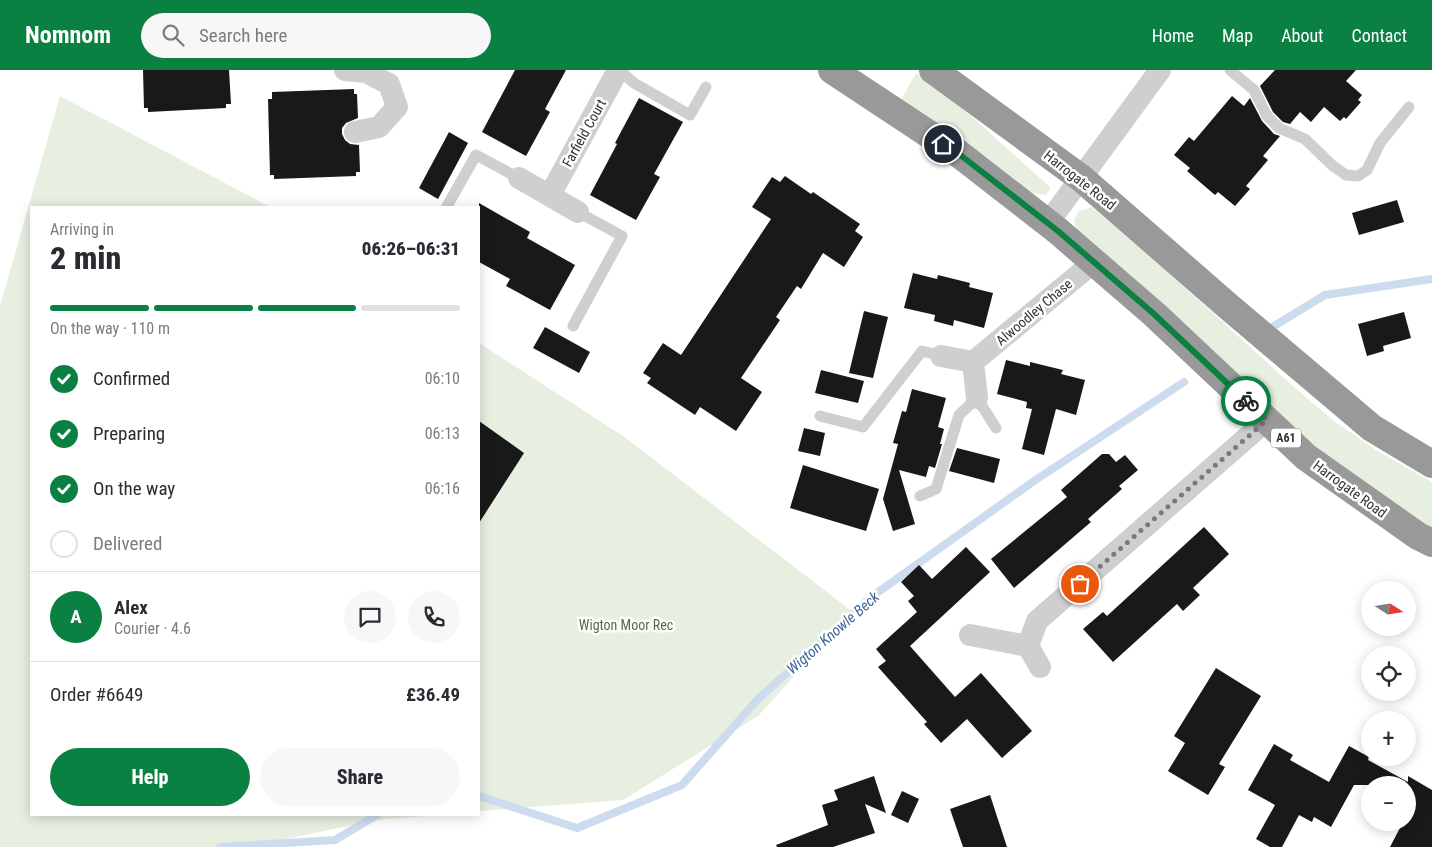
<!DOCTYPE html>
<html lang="en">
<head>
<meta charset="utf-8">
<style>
  :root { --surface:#fff; --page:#f7f7f7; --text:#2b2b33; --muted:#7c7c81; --line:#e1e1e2; --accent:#0b8043 }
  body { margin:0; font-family:"Roboto Condensed",sans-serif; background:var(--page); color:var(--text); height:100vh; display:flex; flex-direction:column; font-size:19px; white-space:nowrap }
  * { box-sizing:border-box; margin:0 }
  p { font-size:16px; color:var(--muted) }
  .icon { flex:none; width:28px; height:28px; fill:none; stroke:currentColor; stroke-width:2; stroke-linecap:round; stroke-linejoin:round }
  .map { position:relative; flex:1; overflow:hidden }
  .drawer { position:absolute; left:30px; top:136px; width:450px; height:610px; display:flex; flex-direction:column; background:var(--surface); border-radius:0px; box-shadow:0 2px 12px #0003 }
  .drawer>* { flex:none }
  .needle { width:32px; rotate:102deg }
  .buttons { position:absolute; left:1361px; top:511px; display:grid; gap:10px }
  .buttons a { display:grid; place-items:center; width:55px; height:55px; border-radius:50%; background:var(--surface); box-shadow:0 2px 12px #0003; font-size:25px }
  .pin { position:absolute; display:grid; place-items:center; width:42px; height:42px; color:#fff; margin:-21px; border:2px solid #fff; border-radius:50%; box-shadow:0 1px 5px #0007 }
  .courier { position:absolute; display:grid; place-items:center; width:50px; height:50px; margin:-25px; border:4px solid #0b8043; border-radius:50%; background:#fff; color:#222; box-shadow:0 1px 6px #0007 }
  .head em { font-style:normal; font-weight:800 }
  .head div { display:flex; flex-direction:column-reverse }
  .head { display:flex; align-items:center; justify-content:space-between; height:85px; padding:0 20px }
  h1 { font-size:32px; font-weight:800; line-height:38px }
  .bar { display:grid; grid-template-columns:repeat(4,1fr); gap:8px 5px; align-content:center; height:60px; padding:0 20px }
  .bar i { height:6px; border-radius:4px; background:var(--line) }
  .bar .active { background:var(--accent) }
  .bar p { grid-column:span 4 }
  .line { display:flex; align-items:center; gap:12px; padding:0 20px; border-top:1px solid var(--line) }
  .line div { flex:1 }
  .round { display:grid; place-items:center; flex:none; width:52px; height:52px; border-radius:26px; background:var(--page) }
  ol { padding:0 20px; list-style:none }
  li { display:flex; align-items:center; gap:15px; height:55px }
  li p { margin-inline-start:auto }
  li .icon { padding:5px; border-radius:50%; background:var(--accent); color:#fff; stroke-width:4 }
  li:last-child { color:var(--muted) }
  li i { width:28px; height:28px; border:2px solid var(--line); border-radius:50% }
  .action { display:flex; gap:10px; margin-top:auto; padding:10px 20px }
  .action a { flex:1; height:58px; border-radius:30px; background:var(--accent); color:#fff; font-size:20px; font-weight:800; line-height:58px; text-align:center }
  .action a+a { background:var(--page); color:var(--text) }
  header { display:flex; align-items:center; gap:30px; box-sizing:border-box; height:70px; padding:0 25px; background:var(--accent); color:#fff }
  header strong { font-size:24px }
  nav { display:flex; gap:28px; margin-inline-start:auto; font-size:18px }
  .search { width:350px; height:45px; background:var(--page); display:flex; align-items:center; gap:12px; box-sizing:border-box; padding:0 18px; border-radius:28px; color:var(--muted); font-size:19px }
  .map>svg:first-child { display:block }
  .green { fill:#e6efe0 }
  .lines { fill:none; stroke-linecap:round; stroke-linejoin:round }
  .stream { stroke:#ccdcee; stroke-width:8 }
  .building { fill:#191919 }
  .lane { stroke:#cfcfcf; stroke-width:11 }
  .street { stroke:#cfcfcf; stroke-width:22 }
  .highway { stroke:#999; stroke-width:28 }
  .done { stroke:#7a7a7a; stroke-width:5; stroke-dasharray:0 9 }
  .route { stroke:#0b8043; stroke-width:6 }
  .labels { text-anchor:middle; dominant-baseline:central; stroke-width:5; stroke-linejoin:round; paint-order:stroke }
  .shield { fill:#fff; stroke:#707070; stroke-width:1 }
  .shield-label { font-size:12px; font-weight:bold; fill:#323232 }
  .street-label { font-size:14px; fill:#323232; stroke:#fff }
  .park-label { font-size:14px; fill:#4d703d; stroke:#fff }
  .water-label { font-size:15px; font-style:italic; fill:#3c6698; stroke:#fff }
</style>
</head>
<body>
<header>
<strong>Nomnom</strong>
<div class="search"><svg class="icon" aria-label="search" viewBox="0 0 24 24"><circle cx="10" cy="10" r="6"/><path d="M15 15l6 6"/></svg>Search here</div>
<nav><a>Home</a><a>Map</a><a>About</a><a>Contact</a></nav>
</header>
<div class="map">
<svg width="1432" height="777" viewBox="0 0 1432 777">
  <rect width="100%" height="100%" fill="#fff"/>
  <path class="green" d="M916,3L949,26L1051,118L1046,125L1031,123L901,30Z
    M60,26L270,137L31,138V745H434L376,750L248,777H0V236Z
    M1092,137L1150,186L1293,316L1334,351L1376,380L1432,412V459L1355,409L1313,375L1132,206L1076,158L1074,150L1079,141Z
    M479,273L623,366L853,542L758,646L623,730L479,741Z"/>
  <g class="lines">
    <path class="stream" d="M1274,256L1325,225L1432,209
      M479,726L577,758L682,715L758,629L874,525L1034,411L1184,312
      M220,777L335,770L377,745"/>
  </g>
  <path class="building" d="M143,0H229L231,34H226V38L148,42V38H144Z
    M515,0H566L545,39L550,42L526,86L482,62Z
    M1275,0H1356L1346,11L1362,25L1358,30L1361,32L1346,49L1344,47L1340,51L1324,37L1311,52L1300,42L1290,54L1283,52L1273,42L1260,16Z
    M354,19V24H357L358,48L346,53L342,58V64L345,70L350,74L359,75L360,102H356V106L274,109V105H270L268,29H272V22Z
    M1232,26L1244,36L1250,28L1262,51L1274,64L1280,66L1263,86L1268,90L1246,116L1250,119L1235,136L1218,122L1215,125L1187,101L1190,98L1174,85L1189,67L1194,71Z
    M639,28L683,52L654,104L660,107L636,150L590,125L617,74L615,73Z
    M449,62L468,73L438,129L419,118Z
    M785,106L811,124L813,122L860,154L855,161L863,167L844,197L823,183L801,219L797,216L776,247L780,250L741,308L762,322L736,361L700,337L695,345L647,313L651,308L643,303L663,273L681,285L771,149L752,137L772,107L780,112Z
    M1397,130L1404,152L1359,165L1352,143Z
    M479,133L530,162L527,168L575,195L550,240L506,216L510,209L479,192Z
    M913,203L937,209L938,205L970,213L969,217L993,223L984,258L954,250L953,256L934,251L935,245L904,238Z
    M864,241L888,247L873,308L849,303Z
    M1404,242L1411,268L1383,276L1384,281L1367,286L1358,254Z
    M545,257L590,282L579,303L533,278Z
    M1006,290L1030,296V292L1063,300L1061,304L1085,310L1076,345L1056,339L1044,385L1022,379L1032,339L1026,338L1027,332L997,324Z
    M821,300L864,311L858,333L815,323Z
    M912,319L946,328L938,357L944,359L940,374H942L935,398L929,396L926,407L899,400L915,454L893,461L883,429L898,374L893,373L902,341L906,342Z
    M479,351L524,383L479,453Z
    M804,358L825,363L820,386L798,381Z
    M957,378L1000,389L994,413L949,401Z
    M1102,384H1109L1116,392L1125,385L1138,400L1119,416L1122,419L1088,449L1091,452L1014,518L991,489L1067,427L1061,420Z
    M803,395L879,419L866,461L790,438Z
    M1204,457L1229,484L1193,518L1200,525L1183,541L1177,534L1113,592L1083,559L1103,542L1107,546Z
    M966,477L990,502L910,576L955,627L981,603L1032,661L1002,688L967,649L941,673L924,654L927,652L878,597L886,591L876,579L917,542L908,531L914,526L901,512L919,495L932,509Z
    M1216,598L1261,626L1219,694L1225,697L1208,725L1168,701L1185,673L1174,666Z
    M1274,674L1293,685L1290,690L1329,712L1349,676L1369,687L1368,690L1408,712V706L1432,720V777H1390L1403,752H1408V715H1354L1331,757L1314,747L1312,752L1299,745L1282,777H1270L1256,769L1275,735L1248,720Z
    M874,706L886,743L865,734L875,763L833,777H777L776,775L828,755L822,735L838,730L834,720Z
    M902,721L919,729L908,753L891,745Z
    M990,725L1007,777H963L950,739Z"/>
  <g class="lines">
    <path class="lane" d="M619,0L634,13L690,45L706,17
      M1230,0L1254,20L1267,46L1279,58L1305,69L1333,96L1346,105L1358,106L1367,100L1380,73L1409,37
      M446,138L476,85L519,108
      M573,256L622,166L578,142
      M820,346L863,357L922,281L941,286
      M920,426L936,419L959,345L977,328L996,358"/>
    <path class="street" d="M345,0L366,2L389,14L397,37L379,57L355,62
      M519,108L578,142
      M550,125L618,0
      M1048,153L1160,0
      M941,286L973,292L1094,192
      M973,292L977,328
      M970,565L1028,576
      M1040,597L1028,576L1037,551L1267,350"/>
    <path class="highway" d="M832,0L959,84L1058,161L1154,244L1306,387L1418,466L1432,473
      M933,0L1081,108L1229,237L1372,358L1432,394"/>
  </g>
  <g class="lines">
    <path class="done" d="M1080,514L1267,350L1246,331"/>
    <path class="route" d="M943,74L959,84L1058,161L1154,244L1246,331"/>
  </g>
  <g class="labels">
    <rect class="shield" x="1271" y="358.5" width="30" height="19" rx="4"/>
    <g class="shield-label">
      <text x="1286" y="368">A61</text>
    </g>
    <g class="street-label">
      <text transform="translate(584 63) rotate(-61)">Farfield Court</text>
      <text transform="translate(1080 110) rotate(38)">Harrogate Road</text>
      <text transform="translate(1034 242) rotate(-40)">Alwoodley Chase</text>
      <text transform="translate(1350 419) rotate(36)">Harrogate Road</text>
    </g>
    <g class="park-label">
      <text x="626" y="555">Wigton Moor Rec</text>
    </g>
    <g class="water-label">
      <text transform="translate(833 563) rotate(-41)">Wigton Knowle Beck</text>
    </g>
  </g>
</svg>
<div class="buttons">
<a><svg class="needle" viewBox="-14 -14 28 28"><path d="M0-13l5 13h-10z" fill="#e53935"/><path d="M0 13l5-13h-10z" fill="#7c7c81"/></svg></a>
<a><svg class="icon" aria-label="locate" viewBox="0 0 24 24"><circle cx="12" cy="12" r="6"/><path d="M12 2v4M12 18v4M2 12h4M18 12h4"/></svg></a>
<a>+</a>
<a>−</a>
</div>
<div class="pin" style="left:1080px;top:514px;background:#ea580c"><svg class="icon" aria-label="bag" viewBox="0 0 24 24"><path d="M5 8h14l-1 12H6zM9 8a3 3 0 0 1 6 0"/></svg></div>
<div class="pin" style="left:943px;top:74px;background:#1f2937"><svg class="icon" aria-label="home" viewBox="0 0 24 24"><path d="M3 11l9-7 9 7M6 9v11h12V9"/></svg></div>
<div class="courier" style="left:1246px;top:331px"><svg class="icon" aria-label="bike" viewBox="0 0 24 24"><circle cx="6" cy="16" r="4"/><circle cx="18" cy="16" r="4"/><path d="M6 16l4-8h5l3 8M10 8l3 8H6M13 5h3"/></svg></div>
<section class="drawer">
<div class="head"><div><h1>2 min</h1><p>Arriving in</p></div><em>06:26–06:31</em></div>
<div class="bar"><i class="active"></i><i class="active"></i><i class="active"></i><i></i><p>On the way · 110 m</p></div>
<ol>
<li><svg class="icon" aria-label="check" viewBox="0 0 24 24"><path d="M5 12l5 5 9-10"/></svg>Confirmed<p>06:10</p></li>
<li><svg class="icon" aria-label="check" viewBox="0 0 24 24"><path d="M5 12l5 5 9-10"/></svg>Preparing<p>06:13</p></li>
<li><svg class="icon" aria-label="check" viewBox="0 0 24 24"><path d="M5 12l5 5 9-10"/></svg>On the way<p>06:16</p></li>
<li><i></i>Delivered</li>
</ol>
<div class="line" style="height:90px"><b class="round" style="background:var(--accent);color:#fff">A</b><div><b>Alex</b><p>Courier · 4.6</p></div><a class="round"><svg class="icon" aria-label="chat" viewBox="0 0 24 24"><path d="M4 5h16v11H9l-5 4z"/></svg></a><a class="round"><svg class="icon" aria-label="phone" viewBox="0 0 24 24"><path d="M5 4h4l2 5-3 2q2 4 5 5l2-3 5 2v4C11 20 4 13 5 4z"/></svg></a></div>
<div class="line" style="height:65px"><div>Order #6649</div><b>£36.49</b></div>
<div class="action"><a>Help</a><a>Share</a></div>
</section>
</div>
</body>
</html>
